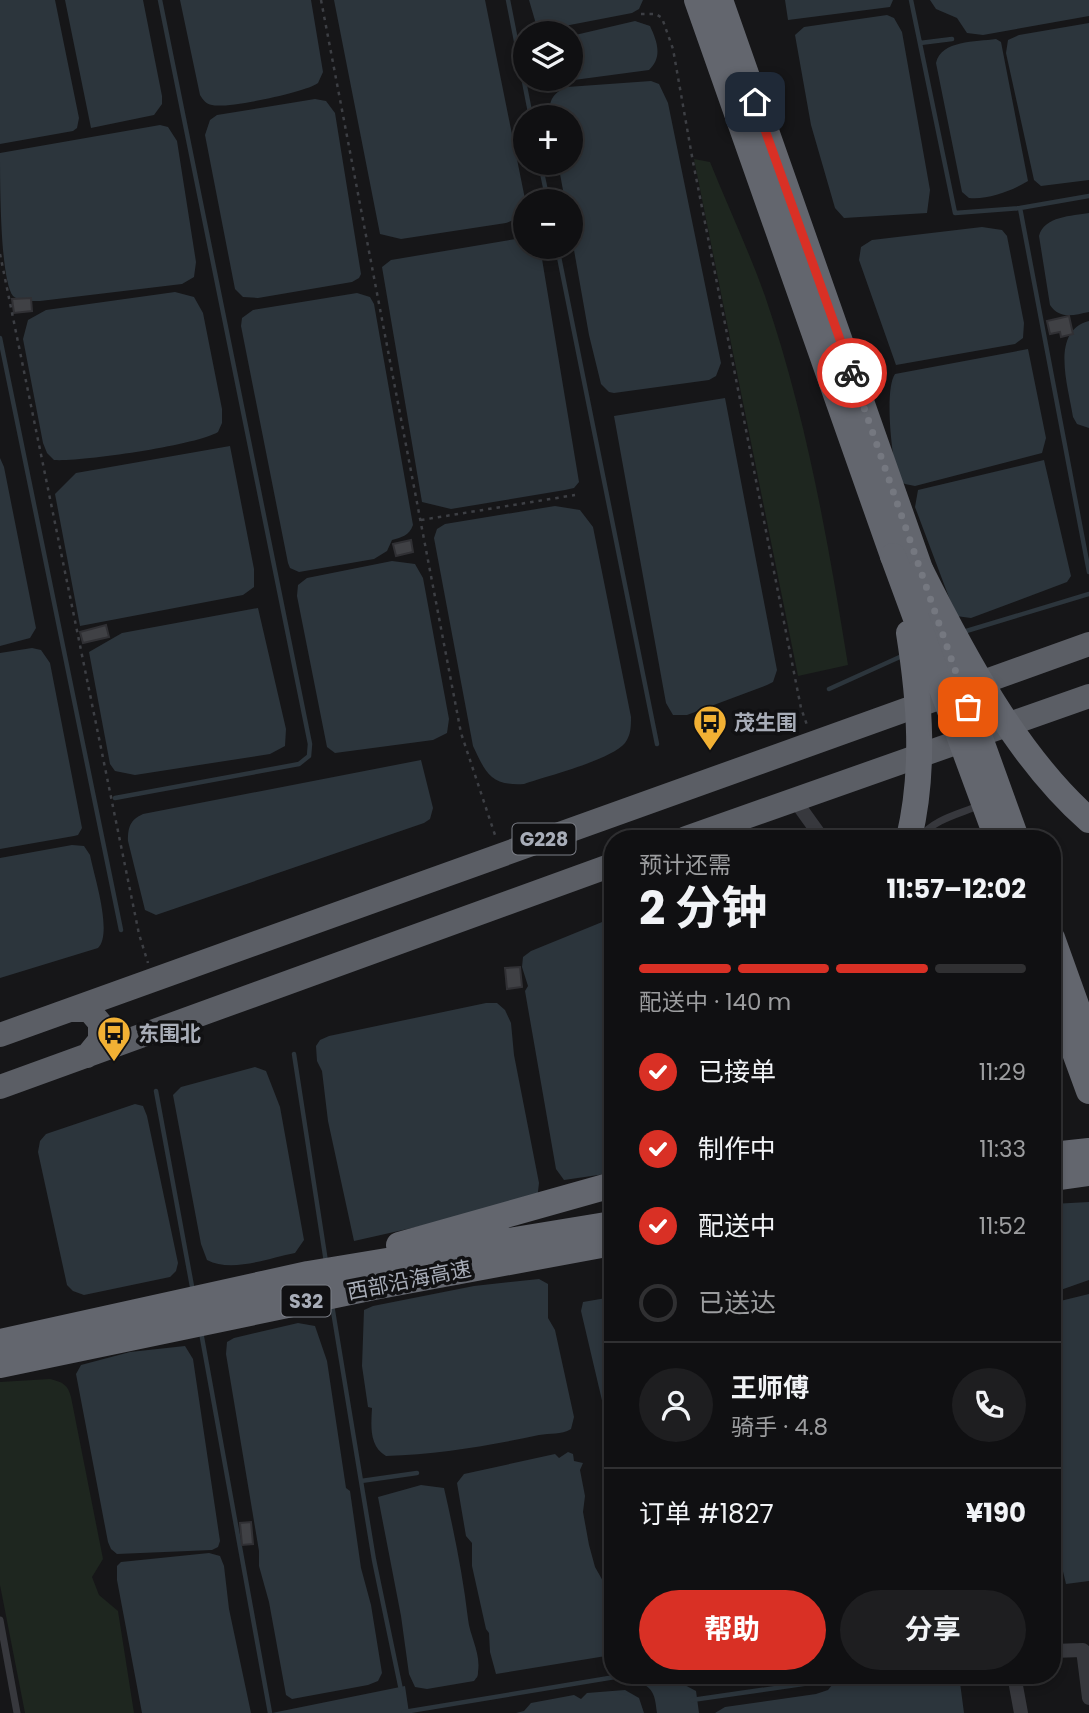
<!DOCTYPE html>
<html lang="zh">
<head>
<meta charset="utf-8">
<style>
  :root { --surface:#101012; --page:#1e1e20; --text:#f1f3f6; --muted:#9c9d9f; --line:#303032; --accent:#d93025 }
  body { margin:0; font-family:Poppins,"Noto Sans SC",sans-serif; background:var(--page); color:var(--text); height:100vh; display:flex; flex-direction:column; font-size:26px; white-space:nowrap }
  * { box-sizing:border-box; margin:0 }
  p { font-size:23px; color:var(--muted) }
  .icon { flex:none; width:38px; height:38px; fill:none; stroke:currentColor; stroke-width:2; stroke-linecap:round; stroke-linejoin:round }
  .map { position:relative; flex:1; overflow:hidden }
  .sheet { position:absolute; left:604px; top:830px; width:457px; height:854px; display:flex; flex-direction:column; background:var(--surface); border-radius:28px; box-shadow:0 4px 10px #0003,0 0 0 2px var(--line) }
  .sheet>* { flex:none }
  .controls { position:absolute; left:513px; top:21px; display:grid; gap:14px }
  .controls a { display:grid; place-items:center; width:70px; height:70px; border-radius:50%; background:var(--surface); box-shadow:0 4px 10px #0003,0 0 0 2px var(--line); font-size:35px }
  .pin { position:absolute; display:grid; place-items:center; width:60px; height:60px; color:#fff; margin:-30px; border-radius:14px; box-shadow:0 4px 10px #0006 }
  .courier { position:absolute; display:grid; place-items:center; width:70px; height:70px; margin:-35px; border:5px solid #d93025; border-radius:50%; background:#fff; color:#222; box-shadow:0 2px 9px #0007 }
  .head em { font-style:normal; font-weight:700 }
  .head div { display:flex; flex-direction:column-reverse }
  .head { display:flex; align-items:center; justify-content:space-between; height:119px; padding:0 35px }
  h1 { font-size:46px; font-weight:700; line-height:52px }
  .bar { display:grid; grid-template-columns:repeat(4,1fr); gap:10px 7px; align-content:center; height:84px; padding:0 35px }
  .bar i { height:9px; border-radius:5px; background:var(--line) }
  .bar .on { background:var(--accent) }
  .bar p { grid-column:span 4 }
  .line { display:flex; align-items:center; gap:18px; padding:0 35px; border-top:2px solid var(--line) }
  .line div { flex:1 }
  .round { display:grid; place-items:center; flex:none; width:74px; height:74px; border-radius:37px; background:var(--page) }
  ol { padding:0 35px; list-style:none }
  li { display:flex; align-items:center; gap:21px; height:77px }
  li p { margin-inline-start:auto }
  li .icon { padding:7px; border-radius:50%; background:var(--accent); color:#fff; stroke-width:4 }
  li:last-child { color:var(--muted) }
  li i { width:38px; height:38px; border:4px solid var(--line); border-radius:50% }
  .primary-button { display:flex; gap:14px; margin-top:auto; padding:14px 35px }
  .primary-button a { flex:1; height:80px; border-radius:42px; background:var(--accent); color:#fff; font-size:28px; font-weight:700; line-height:80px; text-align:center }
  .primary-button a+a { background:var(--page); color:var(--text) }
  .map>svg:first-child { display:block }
  .green { fill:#1e261f }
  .water { fill:#2c353c }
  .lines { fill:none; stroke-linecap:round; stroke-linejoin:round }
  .stream { stroke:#2c353c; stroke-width:4.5 }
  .building { fill:#404145; stroke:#303034; stroke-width:2 }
  .path { stroke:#3d3f44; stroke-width:2.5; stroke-dasharray:3.5 5; stroke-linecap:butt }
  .service { stroke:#37383d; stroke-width:7 }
  .minor { stroke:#37383d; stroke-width:14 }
  .trunk { stroke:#5b5e65; stroke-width:24 }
  .motorway { stroke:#63666e; stroke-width:26 }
  .motorway-bridge { stroke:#63666e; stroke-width:26 }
  .done { stroke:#757880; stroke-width:7; stroke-dasharray:0 12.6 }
  .route { stroke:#d93025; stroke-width:9 }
  .labels { text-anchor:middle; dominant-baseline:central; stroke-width:7; stroke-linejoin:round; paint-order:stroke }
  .shield { fill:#111113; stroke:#7b7e86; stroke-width:2 }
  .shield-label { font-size:19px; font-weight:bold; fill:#a8adb8 }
  .poi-label { font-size:21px; font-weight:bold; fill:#a8adb8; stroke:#111113; text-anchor:start }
  .street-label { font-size:21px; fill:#a8adb8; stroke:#111113 }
</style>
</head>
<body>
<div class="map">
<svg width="1089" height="1713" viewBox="0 0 1089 1713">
  <rect width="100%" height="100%" fill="#161618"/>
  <path class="green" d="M694,159L710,162C728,207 749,251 765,296C806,415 828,541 848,665L798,676Z
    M50,1379C63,1382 68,1385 71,1397L103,1559L92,1577L99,1595L118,1611L134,1713H25L0,1585V1382Z"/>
  <path class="water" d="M0,0H55L79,118L77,128L73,131L0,144Z
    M65,0H143L162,96V104L154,115L91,128Z
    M311,0L323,72L318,83C307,92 226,109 212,105C206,104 203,100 200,95L180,0Z
    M334,0H485L525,199C524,213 520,218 506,223L401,239L380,234Z
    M529,0H643L639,9L632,13L549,29L536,24Z
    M785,0H893L890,7L788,20Z
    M930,0H1089V16L983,35L967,33L957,18L936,9Z
    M887,15L894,18L902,32L930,190L927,213L844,218L835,208L811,125L795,35L804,27Z
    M635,21L650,26C657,41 663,57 649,70L559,82L544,79H570L571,36Z
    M1089,23V180L1041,186L1034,180L1006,53L1008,40L1019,35Z
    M996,39L1001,42L1028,181C1012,191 988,200 969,198L962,192L936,63C941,40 976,42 996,39Z
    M651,81L659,84L668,103L721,363L716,376L709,380L614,393L609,392L601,384L589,335L571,233L570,201H565L558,163H570V117H549C549,101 552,93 567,87Z
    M315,99L326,101L335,113L361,274L359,278L352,282L258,298L243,297L235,289L205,135L210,120L217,115Z
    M160,125L168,127L177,141L196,262L194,277L182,284L40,301C32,301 20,302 13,296C0,280 0,180 0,153Z
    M1089,213V312C1074,315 1060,320 1050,305L1039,236C1044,216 1072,216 1089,213Z
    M982,227L1002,230L1007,236L1024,323L1023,338L1015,344L896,365L859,260L861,247L872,240Z
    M522,238H525V247H539L541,253L579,482L574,488L565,490L451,509L422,502L382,267L391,260Z
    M175,292L194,297L203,313L222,409V423L218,432C197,445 81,462 54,460L47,453L43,443L23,339L28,320L46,310Z
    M357,293L370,297L374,304L413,525C409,536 402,537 392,540L387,551L374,559L299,572L290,568L288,563L241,326L242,318L253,310Z
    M1089,321V428L1077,424L1073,417C1069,389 1049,331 1089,321Z
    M1028,349L1046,438L1042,453L915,486L905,484L898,479C892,460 884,390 895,374Z
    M725,398L777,670L773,682L767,685L687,715H673L666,703L614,416Z
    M230,446L254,569V587L243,595L80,626L55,494L76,473Z
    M0,458L4,467L36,628L30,638L0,646Z
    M1044,460L1071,576L1067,582L971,618L956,616L915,507L918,490Z
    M555,506L580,510L593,527L631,717C631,726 631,735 625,743C611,760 547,776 524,784C490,786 486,773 473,746L434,538L437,529L445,524Z
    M392,561L415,564L423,578L449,719L447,733L433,740L335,753L327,747L297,596L298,585L307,578Z
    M258,608L286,729L285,746L270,754L135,775L115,771L110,764L89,652L122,633Z
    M32,648L41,650L50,663L82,828L78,835L74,836L0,849V653Z
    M421,760L433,808L430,819L424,823L156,915L145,910L128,841C128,827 130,820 143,814Z
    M72,845L84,846L90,855C94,876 113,933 98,948L0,978V858Z
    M612,918V1173L564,1180L556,1169L525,991L528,986L522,967L523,957L531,951Z
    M486,1003H497L505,1010L511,1023L514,1055L539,1183L537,1200L354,1241L328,1121L322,1071L317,1061L316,1046L320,1040L329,1036Z
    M255,1067L266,1071L280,1107L304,1240L295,1253C269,1258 232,1273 207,1260L201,1244L173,1095L181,1087Z
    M135,1104L143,1106L147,1116L178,1263L176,1271L170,1277L84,1295L73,1291L67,1285L38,1152L40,1141L46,1134Z
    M1089,1202V1280L1052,1293V1204Z
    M539,1279L548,1284V1318L555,1330L574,1417L571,1429C561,1435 550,1433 539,1435C488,1446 439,1454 386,1456C369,1446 371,1426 372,1408L368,1407L362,1366L364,1310L373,1306L474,1286Z
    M1089,1294V1581L1066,1584L1052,1525V1303Z
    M612,1297V1443L581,1311L583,1302Z
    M298,1323L315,1326L327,1361L346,1488L350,1491L361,1568L371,1605L382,1673L378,1681L368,1685L292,1699L286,1695L269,1602L259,1566V1551L226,1354L227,1342L234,1338Z
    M185,1346L193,1359L220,1541L218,1547L212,1550L117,1554L111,1549L108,1542L76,1374L81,1365L130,1352Z
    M568,1452L573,1454L574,1461L583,1463L580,1470L585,1496L583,1512L589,1545L595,1567L612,1597V1655L496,1674L490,1652L489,1633L486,1629L472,1566V1543L466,1536L457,1483L464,1474L555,1454L559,1458Z
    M421,1485L444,1488C454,1532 463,1575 468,1619C470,1637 481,1653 478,1672C478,1677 477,1677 474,1681L427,1689L415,1687L409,1674L401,1616L378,1497Z
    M209,1553L220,1556L224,1566L229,1609L251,1713H142L117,1580V1566L121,1562Z
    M635,1675H666L696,1691L699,1713H657C655,1696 654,1687 637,1682Z
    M840,1675H959L964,1713H715L725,1707L816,1694L828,1690Z
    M405,1686L409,1713H272Z
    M625,1690L639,1698L644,1713H516L524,1711L531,1703L574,1695L581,1699L587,1693Z"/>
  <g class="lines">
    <path class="stream" d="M508,0L531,117
      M911,0L955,213L1020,208L1089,196
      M920,43L952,39
      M540,163L548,201
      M1020,208L1089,572
      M557,247L657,744
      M0,338L121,930
      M963,632L1089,594
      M829,689L902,656
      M115,798L299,764L309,756L310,744L160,0
      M294,1054L326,1262
      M156,1091L193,1292
      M332,1305L374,1560L401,1690
      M201,1332L270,1713
      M361,1481L417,1473
      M692,1700L810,1683L822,1675
      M404,1712L627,1675"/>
  </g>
  <path class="building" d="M31,298L32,311L14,313L12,299Z
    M1069,316L1073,334L1061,337L1060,332L1050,334L1047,321Z
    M411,540L413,552L396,556L393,544Z
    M106,625L109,637L83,643L80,632Z
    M520,967L522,987L507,989L505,968Z
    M251,1522L253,1544L242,1545L240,1523Z"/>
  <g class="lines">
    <path class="path" d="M321,0L461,733L496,838
      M641,14H656L662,18L673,49L693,162L801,708L807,725
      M0,254L139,934L148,963
      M421,520L575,495"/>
    <path class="service" d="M919,838C935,819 956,815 978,806
      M0,1620L17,1713"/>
    <path class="minor" d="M794,799L822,838
      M1052,1651L1083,1650L1089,1698
      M1014,1675L1021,1713"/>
    <path class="trunk" d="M686,838L1089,696
      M71,1010H89L100,1023V1040L87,1056
      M0,1035L1089,644
      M0,1087L612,865"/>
    <path class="motorway" d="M697,0L893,556
      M720,0L959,680
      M1052,938L1089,1041
      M1063,1020L1089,1091
      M1052,1155L1089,1151
      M1052,1178L1089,1173
      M399,1245L612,1185
      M0,1342L308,1274L612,1224
      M0,1365L374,1287L612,1243"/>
    <path class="motorway-bridge" d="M893,556L997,838
      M921,571C963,655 1017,757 1089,820
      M959,680L1016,838
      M909,838C925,770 920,702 909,633"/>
  </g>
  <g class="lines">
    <path class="done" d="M852,373L968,707"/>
    <path class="route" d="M755,102L852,373"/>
  </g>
  <defs>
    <g id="bus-pin" transform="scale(1.75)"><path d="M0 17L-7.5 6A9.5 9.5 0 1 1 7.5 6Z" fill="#f2b134" stroke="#111113"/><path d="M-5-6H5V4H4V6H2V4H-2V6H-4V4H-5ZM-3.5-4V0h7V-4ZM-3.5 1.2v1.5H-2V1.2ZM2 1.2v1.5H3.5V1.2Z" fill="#111"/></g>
  </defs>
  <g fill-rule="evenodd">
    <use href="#bus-pin" x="710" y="722"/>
    <use href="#bus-pin" x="114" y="1033"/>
  </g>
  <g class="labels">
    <g class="shield">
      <rect x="512.5" y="823.5" width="63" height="31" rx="5"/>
      <rect x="281.5" y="1285.5" width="49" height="31" rx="5"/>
    </g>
    <g class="shield-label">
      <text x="544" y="839">G228</text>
      <text x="306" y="1301">S32</text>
    </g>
    <g class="poi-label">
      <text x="734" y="722">茂生围</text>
      <text x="138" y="1033">东围北</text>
    </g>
    <g class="street-label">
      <text transform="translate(409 1280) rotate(-11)">西部沿海高速</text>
    </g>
  </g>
</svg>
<div class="controls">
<a><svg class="icon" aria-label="layers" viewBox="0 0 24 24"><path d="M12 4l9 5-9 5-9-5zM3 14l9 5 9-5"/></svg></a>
<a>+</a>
<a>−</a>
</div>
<div class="pin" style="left:968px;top:707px;background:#ea580c"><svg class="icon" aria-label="bag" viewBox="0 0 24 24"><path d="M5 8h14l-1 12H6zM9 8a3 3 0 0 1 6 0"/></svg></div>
<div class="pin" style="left:755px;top:102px;background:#1f2937"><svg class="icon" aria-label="home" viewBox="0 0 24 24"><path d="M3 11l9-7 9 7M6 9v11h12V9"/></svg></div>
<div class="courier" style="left:852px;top:373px"><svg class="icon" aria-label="bike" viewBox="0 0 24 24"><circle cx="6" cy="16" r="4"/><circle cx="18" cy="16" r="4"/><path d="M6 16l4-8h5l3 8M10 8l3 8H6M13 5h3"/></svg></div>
<section class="sheet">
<div class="head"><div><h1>2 分钟</h1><p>预计还需</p></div><em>11:57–12:02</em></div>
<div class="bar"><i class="on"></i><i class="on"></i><i class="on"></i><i></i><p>配送中 · 140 m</p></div>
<ol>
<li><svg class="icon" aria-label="check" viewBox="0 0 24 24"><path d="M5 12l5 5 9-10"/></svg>已接单<p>11:29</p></li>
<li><svg class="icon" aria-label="check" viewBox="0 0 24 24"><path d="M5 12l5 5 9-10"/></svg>制作中<p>11:33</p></li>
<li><svg class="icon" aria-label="check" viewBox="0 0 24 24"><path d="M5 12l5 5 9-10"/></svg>配送中<p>11:52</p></li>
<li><i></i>已送达</li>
</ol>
<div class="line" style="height:126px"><a class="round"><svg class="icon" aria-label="person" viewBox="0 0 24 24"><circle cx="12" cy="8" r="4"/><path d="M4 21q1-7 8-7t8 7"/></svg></a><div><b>王师傅</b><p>骑手 · 4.8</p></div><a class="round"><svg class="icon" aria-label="phone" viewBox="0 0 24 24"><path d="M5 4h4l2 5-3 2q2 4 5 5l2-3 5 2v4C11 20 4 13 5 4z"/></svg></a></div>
<div class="line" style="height:91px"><div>订单 #1827</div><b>¥190</b></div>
<div class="primary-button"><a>帮助</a><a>分享</a></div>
</section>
</div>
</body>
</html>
